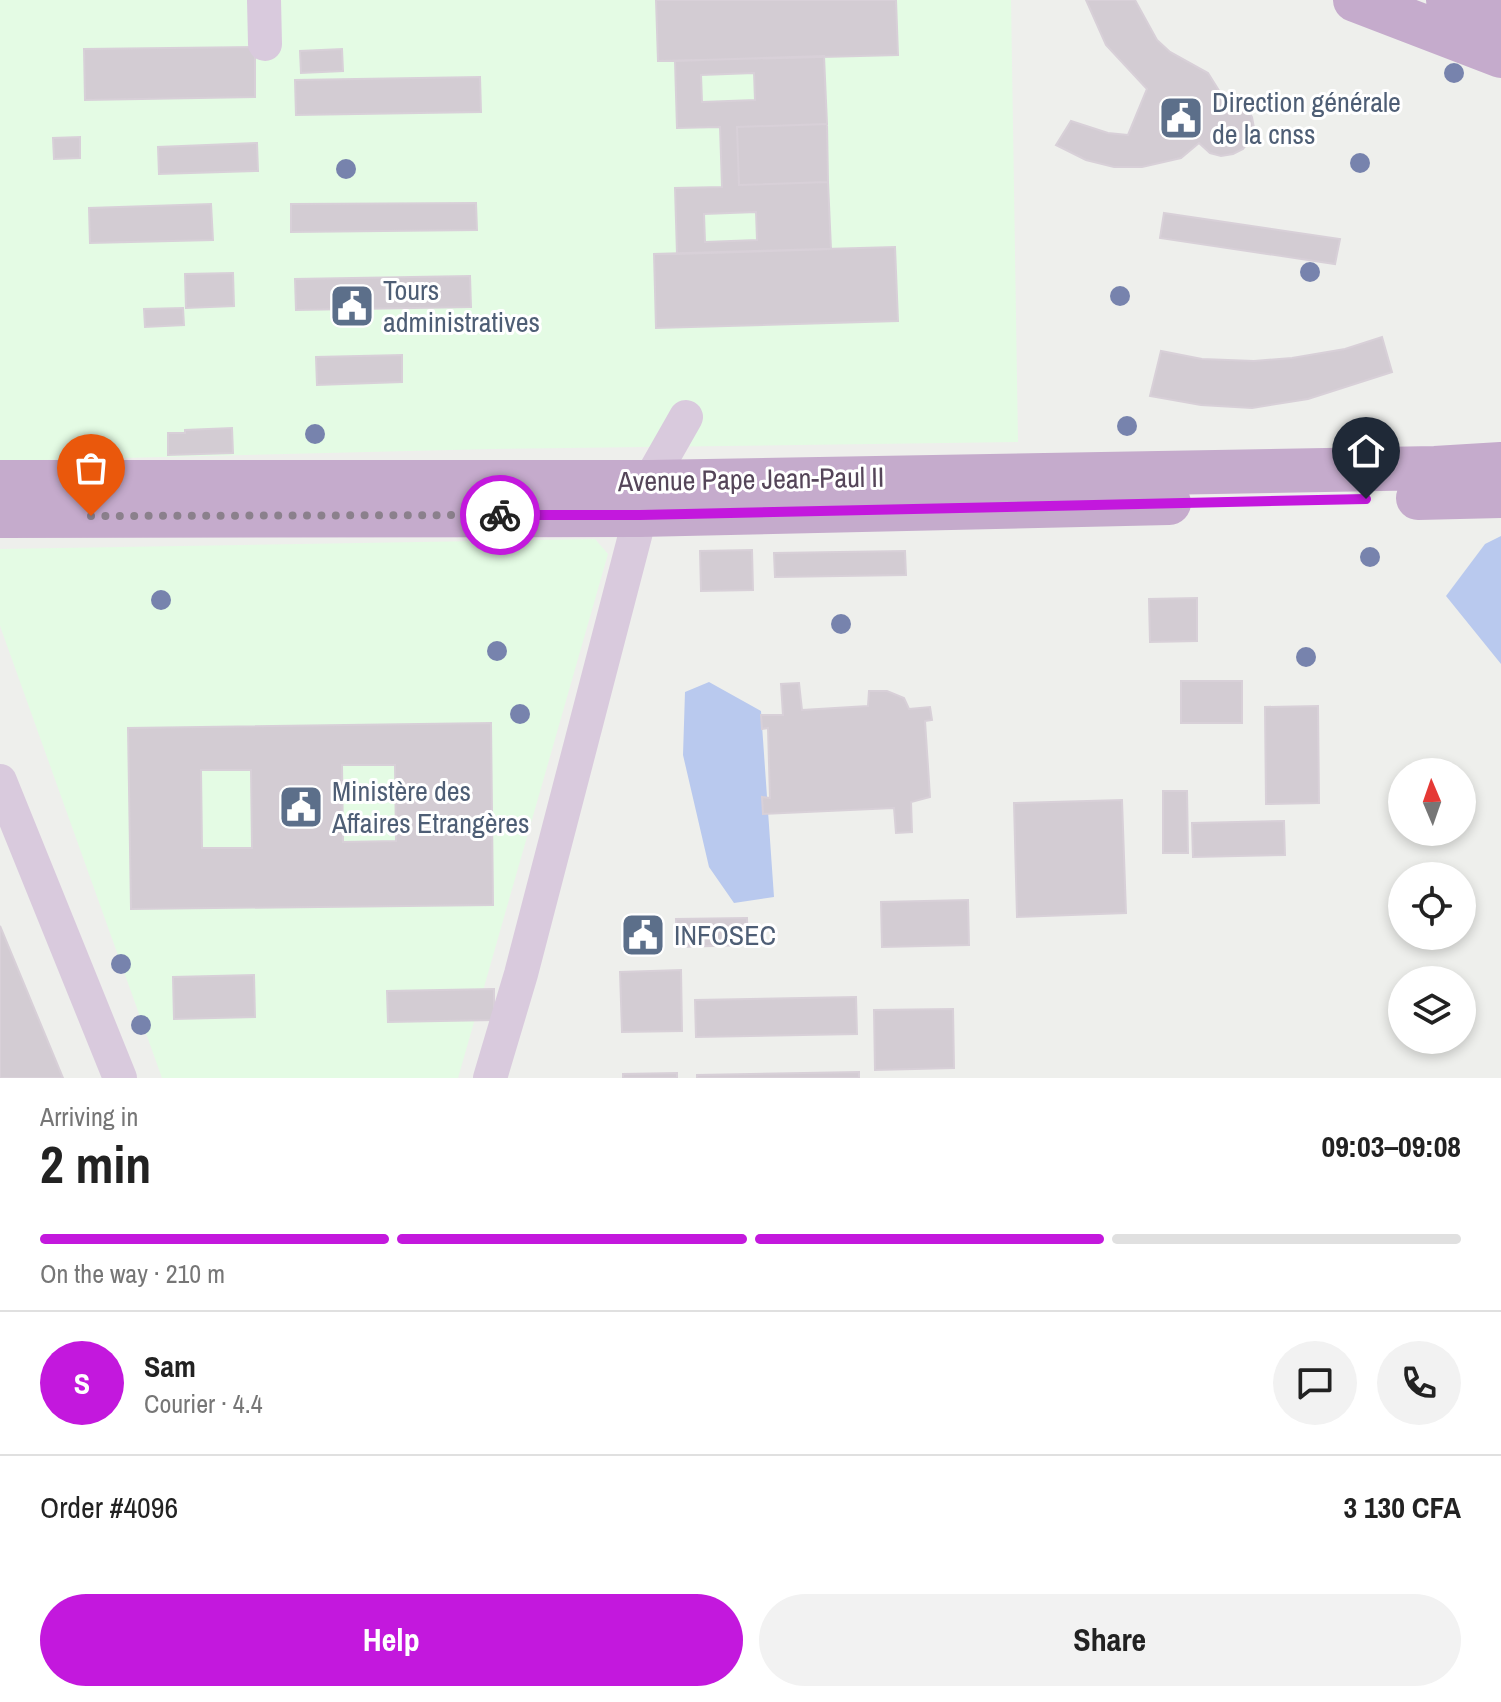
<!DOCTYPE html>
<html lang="en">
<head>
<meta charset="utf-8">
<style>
  :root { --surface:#fff; --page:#f2f2f2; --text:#222; --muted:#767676; --line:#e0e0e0; --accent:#c318dd }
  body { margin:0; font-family:"Archivo Narrow",sans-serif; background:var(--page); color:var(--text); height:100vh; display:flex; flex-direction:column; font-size:30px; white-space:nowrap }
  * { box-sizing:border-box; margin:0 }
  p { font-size:26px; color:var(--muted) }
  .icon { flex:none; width:44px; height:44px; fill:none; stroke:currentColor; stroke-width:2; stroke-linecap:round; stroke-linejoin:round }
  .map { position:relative; height:1078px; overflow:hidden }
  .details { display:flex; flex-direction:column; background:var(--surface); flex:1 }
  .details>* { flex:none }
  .needle { width:52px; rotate:358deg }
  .controls { position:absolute; left:1388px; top:758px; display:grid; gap:16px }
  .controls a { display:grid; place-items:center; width:88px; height:88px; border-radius:50%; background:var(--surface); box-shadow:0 4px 12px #0003; font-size:40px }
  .pin { position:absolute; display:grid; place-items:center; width:68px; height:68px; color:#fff; margin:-82px -34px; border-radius:50% 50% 50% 0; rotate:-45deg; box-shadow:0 0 8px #0007 }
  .pin .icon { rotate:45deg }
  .courier { position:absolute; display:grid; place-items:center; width:80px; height:80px; margin:-40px; border:6px solid #c318dd; border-radius:50%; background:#fff; color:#222; box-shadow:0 2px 10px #0007 }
  .summary em { font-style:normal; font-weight:800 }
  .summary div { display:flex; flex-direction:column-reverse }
  .summary { display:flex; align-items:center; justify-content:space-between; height:136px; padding:0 40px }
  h1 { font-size:52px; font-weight:800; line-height:60px }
  .bar { display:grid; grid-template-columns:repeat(4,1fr); gap:12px 8px; align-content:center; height:96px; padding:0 40px }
  .bar i { height:10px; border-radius:6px; background:var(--line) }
  .bar .active { background:var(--accent) }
  .bar p { grid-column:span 4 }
  .line { display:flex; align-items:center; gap:20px; padding:0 40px; border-top:2px solid var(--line) }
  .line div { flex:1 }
  .round { display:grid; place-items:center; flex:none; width:84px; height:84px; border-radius:42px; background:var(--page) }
  .cta { display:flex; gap:16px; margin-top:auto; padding:16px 40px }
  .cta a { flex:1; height:92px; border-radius:48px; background:var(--accent); color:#fff; font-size:32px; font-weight:800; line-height:92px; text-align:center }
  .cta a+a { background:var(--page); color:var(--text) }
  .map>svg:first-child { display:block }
  .commercial { fill:#e4fbe4 }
  .green { fill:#b9c9ee }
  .building { fill:#d3ccd3; stroke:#d8d0d8; stroke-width:2; fill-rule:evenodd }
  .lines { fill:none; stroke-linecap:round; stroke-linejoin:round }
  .minor { stroke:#d9cadd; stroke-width:34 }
  .major { stroke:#c5abcc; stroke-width:44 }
  .tree { fill:#7783ad }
  .done { stroke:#8b808c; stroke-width:8; stroke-dasharray:0 14.4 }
  .route { stroke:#c318dd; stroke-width:10 }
  .labels { text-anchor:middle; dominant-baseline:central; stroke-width:6; stroke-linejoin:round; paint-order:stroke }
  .service-label { font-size:28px; fill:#4e5e75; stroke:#fff; text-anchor:start }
  .street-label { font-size:28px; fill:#554559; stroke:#fff }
</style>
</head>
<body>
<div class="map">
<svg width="1501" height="1078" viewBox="0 0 1501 1078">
  <rect width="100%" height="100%" fill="#eeefec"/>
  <path class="commercial" d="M0,0H1011L1018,442L492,449L0,461Z
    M595,539L608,554L458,1078H162L0,626V549Z"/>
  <path class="green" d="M1501,536V664L1446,596L1485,544Z
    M709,682L761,711L774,897L734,903L709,867L683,755L685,692Z"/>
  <path class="building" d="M656,0H896L898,55L658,61Z
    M1086,0H1135L1157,40L1170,52L1208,73L1223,97L1237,99L1246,107L1252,117L1254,128L1251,139L1243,149L1233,154L1221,156L1210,153L1199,143L1181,158L1142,167H1114L1086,160L1056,145L1071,121L1108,133L1128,135L1147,89L1106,45Z
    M255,47V97L85,100L84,49Z
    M342,49L343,71L301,73L300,51Z
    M824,56L827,124L737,127L739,185L828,182L831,249L677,254L675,188L722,187L720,127L677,128L675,61ZM754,73L755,100L702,102L701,75ZM756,212L757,240L705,242L704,214Z
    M480,77L481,112L296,115L295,80Z
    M827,124L828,182L739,185L737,127Z
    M80,137V158L54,159L53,138Z
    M257,143L258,171L159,174L158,147Z
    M476,203L477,230L291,232V204Z
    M211,204L213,240L90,243L89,208Z
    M1164,213L1340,239L1335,264L1160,238Z
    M895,247L898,321L656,328L654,254Z
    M233,273L234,306L186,308L185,274Z
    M470,276L471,307L296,310L295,279Z
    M183,308L184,325L145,327L144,309Z
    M1382,337L1392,372L1308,399L1252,408L1201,405L1150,396L1161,351L1202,359L1254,361L1292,358L1345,349Z
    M402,355V382L317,385L316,357Z
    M232,428L233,453L168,455V433H185V430Z
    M752,550L753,590L701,591L700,551Z
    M905,551L906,575L775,577L774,553Z
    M1197,598V641L1150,642L1149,599Z
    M1181,681H1242V723H1181Z
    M799,683L802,710L868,706L869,691H887L904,698L909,709L930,707L932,720L925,721L930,797L911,802L912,832L896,833L894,808L763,814L762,797L770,798L768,728L762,729L761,715H783L781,684Z
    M1318,706L1319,803L1266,804L1265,707Z
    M491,723L493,905L131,909L128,728ZM342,765H395L396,841L343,842ZM201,770H251L252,848H202Z
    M1163,791H1187L1188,853H1163Z
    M1122,800L1126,913L1017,917L1014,803Z
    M1284,821L1285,855L1193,857L1192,823Z
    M968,900L969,945L882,947L881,902Z
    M747,918L748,945L677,947L676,919Z
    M0,926L63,1078H0Z
    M681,970L682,1031L622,1032L620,972Z
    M254,975L255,1017L174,1019L173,977Z
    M494,989V1020L388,1022L387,991Z
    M856,997L857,1034L696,1037L695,1000Z
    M953,1009L954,1068L875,1070L874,1010Z
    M859,1072V1078H697V1075Z
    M677,1073V1078H623V1074Z"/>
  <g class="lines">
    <path class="minor" d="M264,0L265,44
      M0,781L120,1078
      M490,1078L521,974L649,482L686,417"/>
    <path class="major" d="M1355,0L1501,56
      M1448,0L1501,21
      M0,482H649L1435,468L1501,464
      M1418,498L1501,496
      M0,516L640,515L1169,503"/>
  </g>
  <g class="tree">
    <circle cx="1454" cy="73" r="10"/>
    <circle cx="1360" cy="163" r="10"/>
    <circle cx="346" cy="169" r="10"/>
    <circle cx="1310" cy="272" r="10"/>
    <circle cx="1120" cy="296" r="10"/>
    <circle cx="1127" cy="426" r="10"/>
    <circle cx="315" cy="434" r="10"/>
    <circle cx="1370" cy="557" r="10"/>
    <circle cx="161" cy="600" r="10"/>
    <circle cx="841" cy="624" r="10"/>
    <circle cx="497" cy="651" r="10"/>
    <circle cx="1306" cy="657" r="10"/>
    <circle cx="520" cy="714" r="10"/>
    <circle cx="121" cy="964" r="10"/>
    <circle cx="141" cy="1025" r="10"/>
  </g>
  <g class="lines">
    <path class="done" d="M91,516L500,515"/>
    <path class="route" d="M500,515H640L1366,499"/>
  </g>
  <defs>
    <g id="civic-square" transform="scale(2.3)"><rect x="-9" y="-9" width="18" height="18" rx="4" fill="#5c6f8a" stroke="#fff"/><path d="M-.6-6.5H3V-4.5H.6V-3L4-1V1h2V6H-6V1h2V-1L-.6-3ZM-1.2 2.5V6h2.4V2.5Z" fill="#fff"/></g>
  </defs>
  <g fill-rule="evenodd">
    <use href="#civic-square" x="1181" y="118"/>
    <use href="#civic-square" x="352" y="306"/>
    <use href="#civic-square" x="301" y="807"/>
    <use href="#civic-square" x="643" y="935"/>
  </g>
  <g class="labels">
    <g class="service-label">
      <text x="1212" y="102">Direction générale<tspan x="1212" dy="32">de la cnss</tspan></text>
      <text x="383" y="290">Tours<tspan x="383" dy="32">administratives</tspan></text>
      <text x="332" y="791">Ministère des<tspan x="332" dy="32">Affaires Etrangères</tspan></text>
      <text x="674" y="935">INFOSEC</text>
    </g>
    <g class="street-label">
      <text transform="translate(751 479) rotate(-1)">Avenue Pape Jean-Paul II</text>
    </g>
  </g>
</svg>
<div class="controls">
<a><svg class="needle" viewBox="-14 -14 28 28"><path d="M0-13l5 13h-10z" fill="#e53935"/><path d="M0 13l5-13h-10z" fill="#767676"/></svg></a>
<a><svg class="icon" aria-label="locate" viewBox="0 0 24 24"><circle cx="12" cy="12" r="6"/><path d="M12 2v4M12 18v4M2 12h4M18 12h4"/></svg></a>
<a><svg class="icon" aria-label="layers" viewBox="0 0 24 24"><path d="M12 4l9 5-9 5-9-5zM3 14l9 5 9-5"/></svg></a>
</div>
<div class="pin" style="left:91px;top:516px;background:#ea580c"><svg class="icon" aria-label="bag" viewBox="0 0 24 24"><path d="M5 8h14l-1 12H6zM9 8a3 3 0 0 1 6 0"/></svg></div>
<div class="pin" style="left:1366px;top:499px;background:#1f2937"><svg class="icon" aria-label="home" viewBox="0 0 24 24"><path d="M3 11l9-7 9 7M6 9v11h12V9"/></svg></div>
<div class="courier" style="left:500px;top:515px"><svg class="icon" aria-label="bike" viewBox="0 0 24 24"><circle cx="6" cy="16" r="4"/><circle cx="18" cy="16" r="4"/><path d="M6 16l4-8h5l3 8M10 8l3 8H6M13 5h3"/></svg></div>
</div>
<section class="details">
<div class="summary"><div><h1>2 min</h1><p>Arriving in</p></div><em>09:03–09:08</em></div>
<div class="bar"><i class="active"></i><i class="active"></i><i class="active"></i><i></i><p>On the way · 210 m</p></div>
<div class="line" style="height:144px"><b class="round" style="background:var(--accent);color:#fff">S</b><div><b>Sam</b><p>Courier · 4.4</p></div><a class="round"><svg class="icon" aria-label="chat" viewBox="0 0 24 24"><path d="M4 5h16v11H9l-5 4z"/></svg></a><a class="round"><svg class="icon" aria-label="phone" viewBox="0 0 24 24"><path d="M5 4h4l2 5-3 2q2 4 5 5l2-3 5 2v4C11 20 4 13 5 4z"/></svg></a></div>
<div class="line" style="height:104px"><div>Order #4096</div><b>3 130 CFA</b></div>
<div class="cta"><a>Help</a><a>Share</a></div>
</section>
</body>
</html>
